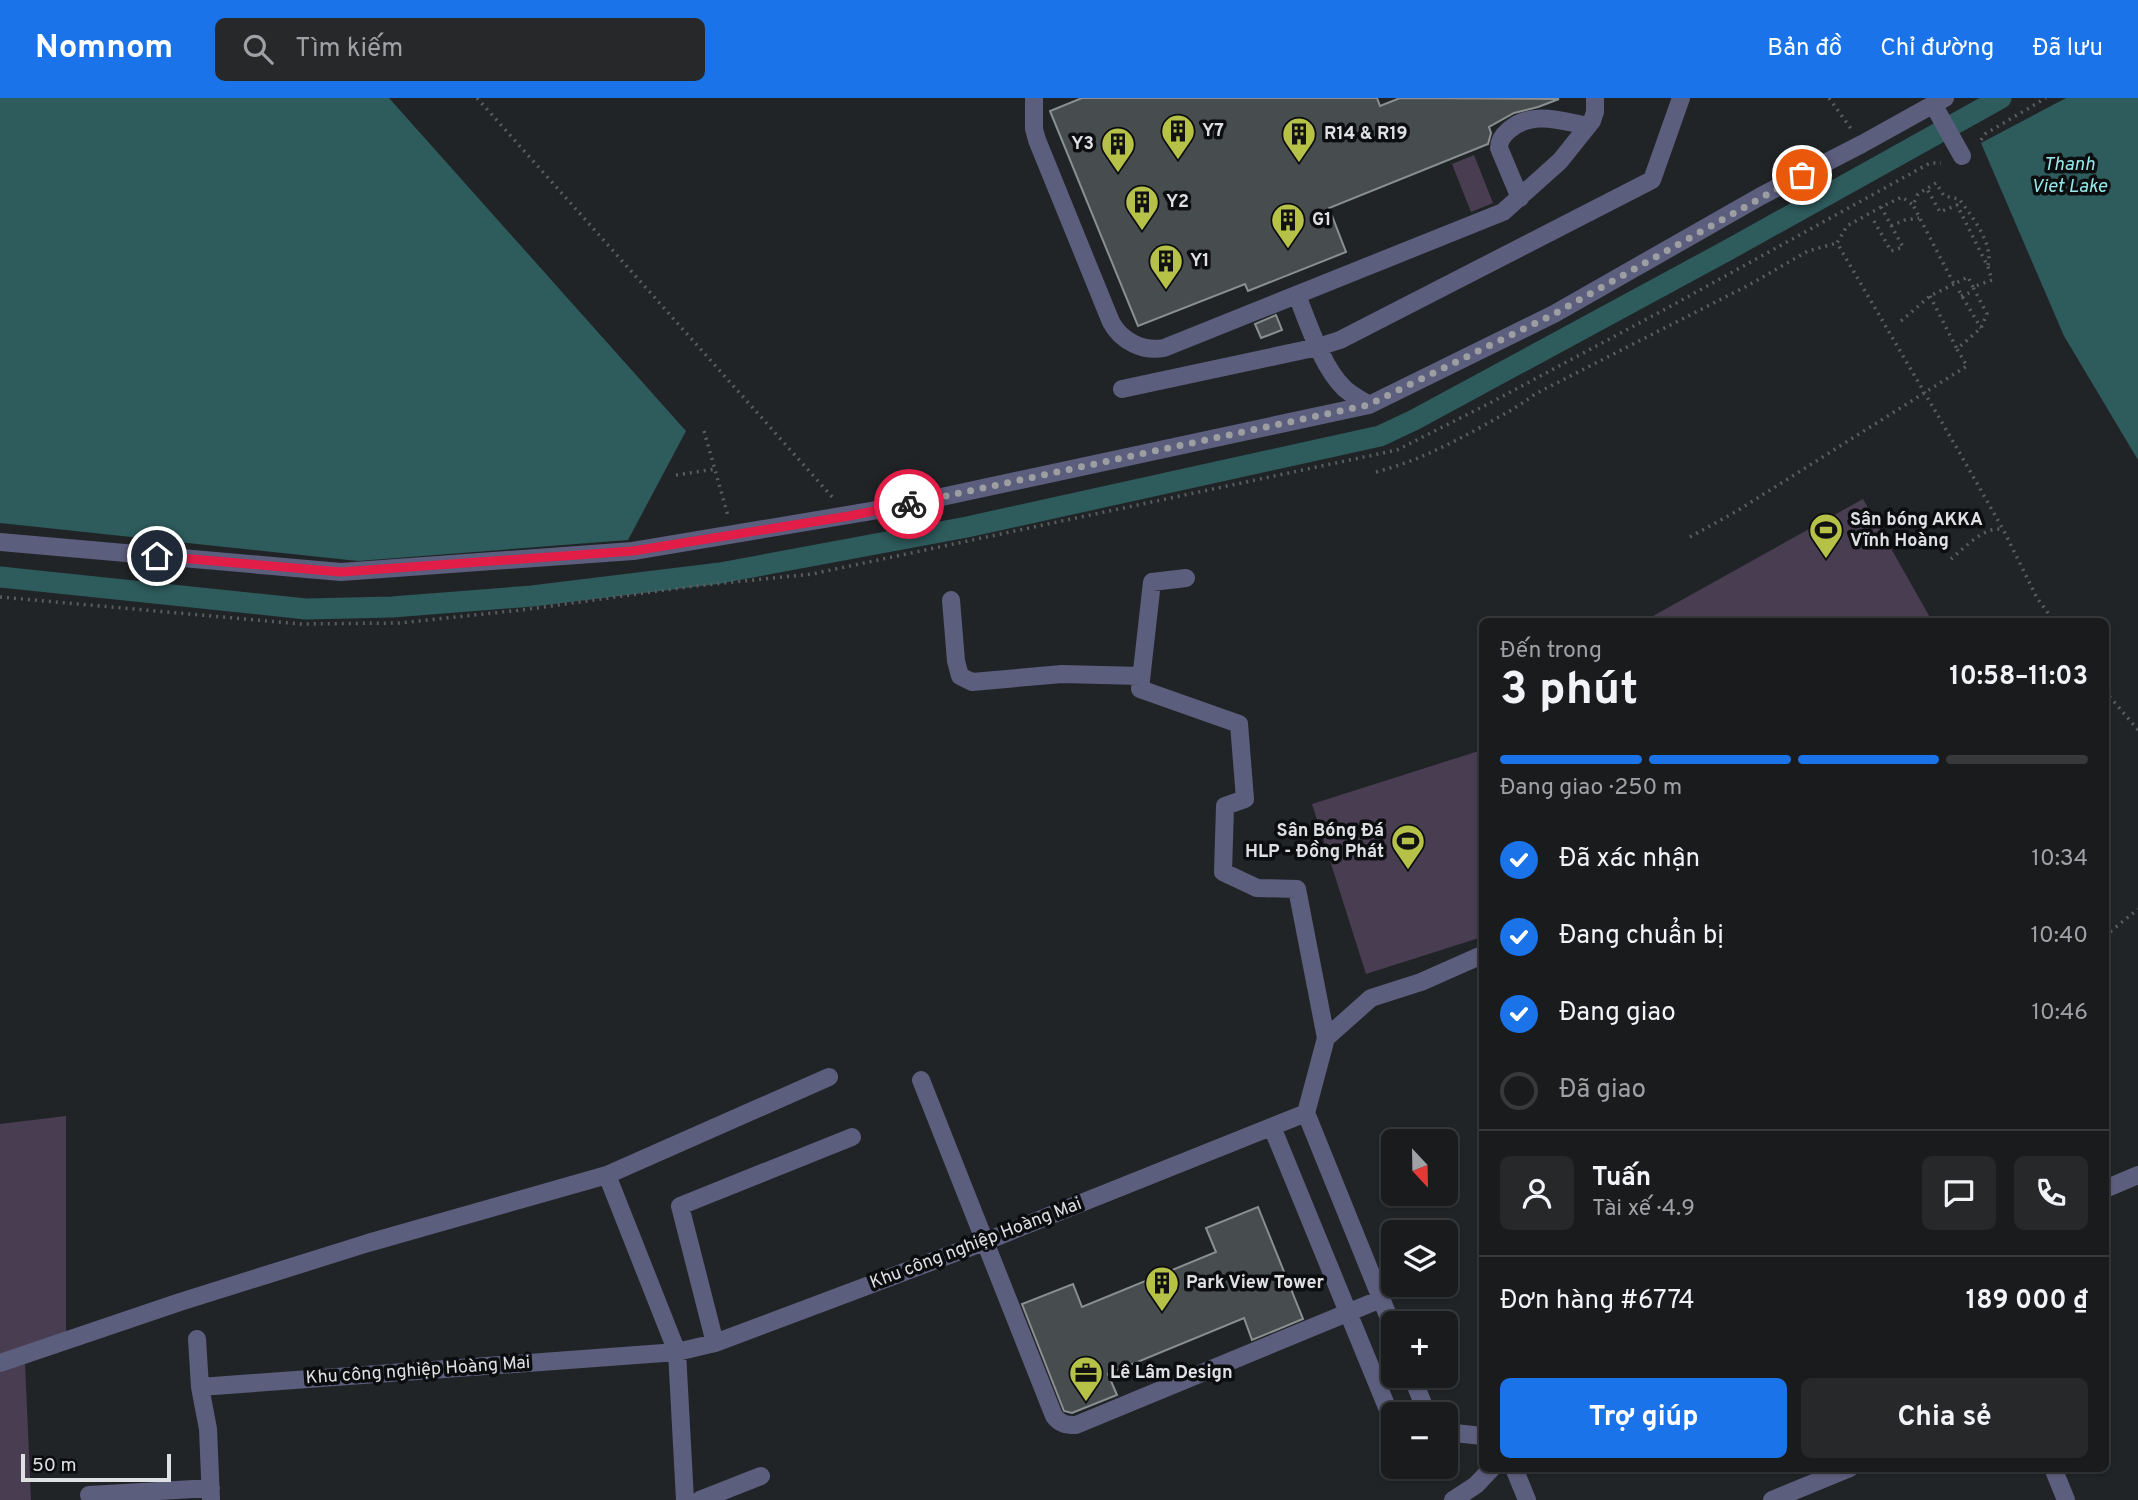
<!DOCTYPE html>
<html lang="vi">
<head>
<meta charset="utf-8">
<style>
  :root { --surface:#191b1d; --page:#26282a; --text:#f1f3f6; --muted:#9fa1a4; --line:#37393b; --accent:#1a73e8 }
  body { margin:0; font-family:Overpass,sans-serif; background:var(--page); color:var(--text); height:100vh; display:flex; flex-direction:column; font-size:26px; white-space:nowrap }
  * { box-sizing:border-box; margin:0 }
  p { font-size:23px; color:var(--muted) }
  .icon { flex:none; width:38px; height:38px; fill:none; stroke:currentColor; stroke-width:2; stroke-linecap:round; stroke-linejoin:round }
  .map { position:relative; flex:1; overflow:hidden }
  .panel { position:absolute; left:1479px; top:520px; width:630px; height:854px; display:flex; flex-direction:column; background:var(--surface); border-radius:10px; box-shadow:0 2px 5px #0004,0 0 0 2px var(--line) }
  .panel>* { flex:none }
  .needle { width:46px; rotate:158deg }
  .controls { position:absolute; left:1381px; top:1031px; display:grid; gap:14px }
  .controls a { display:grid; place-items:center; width:77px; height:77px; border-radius:10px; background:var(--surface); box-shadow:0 2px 5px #0004,0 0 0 2px var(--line); font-size:35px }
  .scale { position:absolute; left:21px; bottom:18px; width:150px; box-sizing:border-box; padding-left:7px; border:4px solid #dee0e3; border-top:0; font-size:19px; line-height:24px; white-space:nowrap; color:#dee0e3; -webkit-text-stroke:5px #0c0d0f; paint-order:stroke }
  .pin { position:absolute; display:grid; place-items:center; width:60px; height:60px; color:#fff; margin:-30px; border:4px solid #fff; border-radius:50%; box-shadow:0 2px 7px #0007 }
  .courier { position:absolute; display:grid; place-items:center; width:70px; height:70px; margin:-35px; border:5px solid #e11d48; border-radius:50%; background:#fff; color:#222; box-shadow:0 2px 9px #0007 }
  .summary em { font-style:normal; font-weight:700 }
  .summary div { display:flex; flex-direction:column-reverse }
  .summary { display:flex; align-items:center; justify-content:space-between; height:119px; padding:0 21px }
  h1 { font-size:46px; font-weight:700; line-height:52px }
  .bar { display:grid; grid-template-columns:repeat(4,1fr); gap:10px 7px; align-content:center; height:84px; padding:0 21px }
  .bar i { height:9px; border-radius:5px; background:var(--line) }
  .bar .on { background:var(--accent) }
  .bar p { grid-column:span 4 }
  .line { display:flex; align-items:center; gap:18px; padding:0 21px; border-top:2px solid var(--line) }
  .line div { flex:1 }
  .round { display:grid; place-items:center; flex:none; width:74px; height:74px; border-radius:10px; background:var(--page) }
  ol { padding:0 21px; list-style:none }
  li { display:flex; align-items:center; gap:21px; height:77px }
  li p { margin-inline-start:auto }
  li .icon { padding:7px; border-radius:50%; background:var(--accent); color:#fff; stroke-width:4 }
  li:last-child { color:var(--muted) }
  li i { width:38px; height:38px; border:4px solid var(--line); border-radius:50% }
  .action { display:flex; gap:14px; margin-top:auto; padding:14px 21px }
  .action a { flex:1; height:80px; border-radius:10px; background:var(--accent); color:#fff; font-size:28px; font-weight:700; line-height:80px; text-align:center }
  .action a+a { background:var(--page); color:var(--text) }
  header { display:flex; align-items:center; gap:42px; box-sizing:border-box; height:98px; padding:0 35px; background:var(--accent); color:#fff }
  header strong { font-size:33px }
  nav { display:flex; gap:38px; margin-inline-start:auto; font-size:24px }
  .search { width:490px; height:63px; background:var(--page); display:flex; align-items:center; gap:18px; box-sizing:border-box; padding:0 24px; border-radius:10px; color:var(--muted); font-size:26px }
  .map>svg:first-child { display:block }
  .green { fill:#493d52 }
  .water { fill:#2e5b5c }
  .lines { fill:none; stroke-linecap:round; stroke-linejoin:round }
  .canal { stroke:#2e5b5c; stroke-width:21 }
  .building { fill:#474c4e; stroke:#8a9092; stroke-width:2 }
  .path { stroke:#5a5d60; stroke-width:3.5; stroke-dasharray:2 5; stroke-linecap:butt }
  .minor { stroke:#5c5e7d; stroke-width:18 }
  .done { stroke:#9c9ea1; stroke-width:7; stroke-dasharray:0 12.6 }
  .route { stroke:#e11d48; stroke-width:9 }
  .labels { text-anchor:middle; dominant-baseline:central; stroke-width:7; stroke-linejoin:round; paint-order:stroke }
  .poi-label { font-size:18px; font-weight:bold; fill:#dee0e3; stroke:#0c0d0f; text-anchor:start }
  .street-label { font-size:18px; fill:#dee0e3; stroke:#0c0d0f }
  .water-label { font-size:19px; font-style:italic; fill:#96e8ea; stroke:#0c0d0f }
</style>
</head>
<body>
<header>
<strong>Nomnom</strong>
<div class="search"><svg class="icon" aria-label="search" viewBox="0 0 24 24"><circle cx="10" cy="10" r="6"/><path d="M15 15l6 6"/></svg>Tìm kiếm</div>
<nav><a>Bản đồ</a><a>Chỉ đường</a><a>Đã lưu</a></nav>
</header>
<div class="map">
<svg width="2138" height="1402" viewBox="0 0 2138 1402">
  <rect width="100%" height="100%" fill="#212427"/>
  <path class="green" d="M1474,57L1493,105L1471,114L1452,66Z
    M1863,401L1932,523H1644Z
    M1482,652V839L1366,876L1312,706Z
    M66,1018V1239L0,1261V1026Z
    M25,1265L31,1402H0V1273Z"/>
  <path class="water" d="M0,0H389L686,333L628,442L358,463L0,425Z
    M2066,0H2138V362L2064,238L1981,45Z"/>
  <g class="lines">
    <path class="canal" d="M0,479L306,511L392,509L532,498L720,475L967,429L1380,338L1414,322L1728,152L2001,0"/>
  </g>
  <path class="building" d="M1082,0H1377L1380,8L1400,0L1559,1L1538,9L1514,15L1489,29L1491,35L1488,46L1329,110L1346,154L1248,193L1245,186L1138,228L1050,13Z
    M1276,217L1282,232L1261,240L1255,226Z
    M1258,1109L1303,1221L1252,1242L1244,1220L1108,1276L1117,1297L1072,1315L1064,1313L1022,1206L1073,1186L1082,1209L1216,1154L1206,1130Z"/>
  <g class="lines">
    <path class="path" d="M477,0L834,401
      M1829,0L1852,32
      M1981,42L1985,36L2046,0
      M1881,109L1847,128L1837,145L1958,352L2004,433L2037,500L2054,523
      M1874,123L1891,153L1903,149L1881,109L1902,99L1913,107
      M1891,128L1905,122L1919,120
      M1973,189L1968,179L1954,186L1913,107L1918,96L1936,85L1944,98L1959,101C1971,117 1994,146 1988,167
      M1959,193L1981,230
      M1930,198L1957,251
      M1961,198L1974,193
      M1901,223L1930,198L1954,186
      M704,333L728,418
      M1376,374C1417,363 1446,348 1483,328C1502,317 1517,310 1535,296L1747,188L1808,153L1837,145
      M676,377L716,371
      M1690,439L1737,413L1967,268L1957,251L1981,230L1987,216L1973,189L1992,182L1988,169L1957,107L1940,114L1927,91
      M1951,461C1963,451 1987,426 2002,432
      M0,499L301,526L399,525L522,512L695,488L812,476L1397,352L1490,305L1671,208L1930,65H1941
      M2105,593L2138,632
      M2105,838L2138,811"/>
    <path class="minor" d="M1034,0V31L1037,42L1111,224C1121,243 1143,254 1164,250L1503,114L1560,63L1592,23L1595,14V0
      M1933,6L1962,58
      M1520,100L1499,50C1499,42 1503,37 1509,32C1532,12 1562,23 1588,28
      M1297,197C1308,225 1323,271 1345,291C1352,297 1361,302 1369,307
      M1122,291L1318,249L1340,242L1652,82L1681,0
      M0,444L341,474L633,453L895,409L1369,307L1554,216L1761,98L1862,46L1945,0
      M1186,480L1152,484L1140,591L1239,626L1245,701L1225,708L1223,774L1257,790L1297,791L1326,940
      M951,502L956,563L960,578L972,584L1062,576L1141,578
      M921,982L1054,1318C1060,1326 1066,1327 1076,1327L1381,1201
      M1306,1015L1326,940L1371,900L1421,884L1482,857
      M1306,1015L1393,1230
      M1272,1029L1393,1324
      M607,1077L677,1254L685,1402
      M2105,1091L2138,1077
      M197,1241L200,1289L208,1331L211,1402
      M715,1245L680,1108L852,1039
      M0,1265L180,1204L368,1145L607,1077L829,979
      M1412,1278L1427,1316
      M200,1289L677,1254L715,1245L984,1144L1306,1015
      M1446,1334L1482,1338
      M1514,1370L1527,1402
      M2053,1370L2066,1402
      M89,1397L211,1390
      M700,1402L761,1378
      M1453,1402L1476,1387L1492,1370
      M1772,1402L1850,1370"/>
  </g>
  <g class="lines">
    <path class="done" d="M909,406L1368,307L1554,216L1802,77"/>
    <path class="route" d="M157,458L341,474L633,453L849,418L909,406"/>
  </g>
  <defs>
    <g id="building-pin" transform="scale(1.75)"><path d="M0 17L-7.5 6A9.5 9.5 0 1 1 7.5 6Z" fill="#b6c148" stroke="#0c0d0f"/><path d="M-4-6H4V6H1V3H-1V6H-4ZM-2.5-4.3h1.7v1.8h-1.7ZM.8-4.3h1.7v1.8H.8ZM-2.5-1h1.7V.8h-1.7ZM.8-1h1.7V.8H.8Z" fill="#111"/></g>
    <g id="stadium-pin" transform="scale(1.75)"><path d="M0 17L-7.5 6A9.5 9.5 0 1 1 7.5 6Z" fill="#b6c148" stroke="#0c0d0f"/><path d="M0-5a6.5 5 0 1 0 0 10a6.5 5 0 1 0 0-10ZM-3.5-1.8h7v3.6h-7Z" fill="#111"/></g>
    <g id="office-pin" transform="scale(1.75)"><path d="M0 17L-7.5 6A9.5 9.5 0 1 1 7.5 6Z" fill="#b6c148" stroke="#0c0d0f"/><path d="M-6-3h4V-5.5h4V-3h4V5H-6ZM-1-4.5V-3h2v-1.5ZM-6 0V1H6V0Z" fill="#111"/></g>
  </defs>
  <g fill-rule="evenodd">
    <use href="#building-pin" x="1178" y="33"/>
    <use href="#building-pin" x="1299" y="36"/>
    <use href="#building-pin" x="1118" y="46"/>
    <use href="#building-pin" x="1142" y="104"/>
    <use href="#building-pin" x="1288" y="122"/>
    <use href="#building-pin" x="1166" y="163"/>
    <use href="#stadium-pin" x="1826" y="432"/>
    <use href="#stadium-pin" x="1408" y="743"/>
    <use href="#building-pin" x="1162" y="1185"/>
    <use href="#office-pin" x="1086" y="1275"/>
  </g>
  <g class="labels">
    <g class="poi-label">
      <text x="1202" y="33">Y7</text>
      <text x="1324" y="36">R14 &amp; R19</text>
      <text x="1094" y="46" text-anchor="end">Y3</text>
      <text x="1166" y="104">Y2</text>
      <text x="1312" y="122">G1</text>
      <text x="1190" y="163">Y1</text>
      <text x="1850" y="422">Sân bóng AKKA<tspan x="1850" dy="21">Vĩnh Hoàng</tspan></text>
      <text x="1384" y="733" text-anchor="end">Sân Bóng Đá<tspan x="1384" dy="21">HLP - Đồng Phát</tspan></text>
      <text x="1186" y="1185">Park View Tower</text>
      <text x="1110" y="1275">Lê Lâm Design</text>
    </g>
    <g class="street-label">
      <text transform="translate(976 1146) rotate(-21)">Khu công nghiệp Hoàng Mai</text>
      <text transform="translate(418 1273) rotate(-4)">Khu công nghiệp Hoàng Mai</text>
    </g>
    <g class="water-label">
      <text x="2069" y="67">Thanh<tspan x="2069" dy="22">Viet Lake</tspan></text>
    </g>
  </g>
</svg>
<div class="controls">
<a><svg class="needle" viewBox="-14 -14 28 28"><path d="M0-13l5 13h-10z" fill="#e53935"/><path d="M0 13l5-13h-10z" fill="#9fa1a4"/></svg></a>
<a><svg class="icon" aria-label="layers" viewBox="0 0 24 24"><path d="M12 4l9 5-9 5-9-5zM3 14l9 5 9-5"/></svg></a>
<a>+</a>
<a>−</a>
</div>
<div class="scale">50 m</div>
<div class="pin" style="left:1802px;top:77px;background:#ea580c"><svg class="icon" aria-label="bag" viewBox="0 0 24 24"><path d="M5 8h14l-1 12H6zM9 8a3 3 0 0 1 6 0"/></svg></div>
<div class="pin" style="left:157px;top:458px;background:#1f2937"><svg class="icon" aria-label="home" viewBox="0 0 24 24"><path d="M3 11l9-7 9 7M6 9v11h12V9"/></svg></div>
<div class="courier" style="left:909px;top:406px"><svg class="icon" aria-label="bike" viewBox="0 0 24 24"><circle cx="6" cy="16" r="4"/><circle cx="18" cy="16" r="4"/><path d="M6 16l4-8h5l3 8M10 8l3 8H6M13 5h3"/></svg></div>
<section class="panel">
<div class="summary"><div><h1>3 phút</h1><p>Đến trong</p></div><em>10:58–11:03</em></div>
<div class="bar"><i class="on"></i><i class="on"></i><i class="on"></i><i></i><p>Đang giao · 250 m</p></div>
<ol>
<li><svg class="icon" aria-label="check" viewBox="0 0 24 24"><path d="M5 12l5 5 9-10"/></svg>Đã xác nhận<p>10:34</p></li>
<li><svg class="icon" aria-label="check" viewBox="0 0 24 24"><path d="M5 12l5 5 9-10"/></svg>Đang chuẩn bị<p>10:40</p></li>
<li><svg class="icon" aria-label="check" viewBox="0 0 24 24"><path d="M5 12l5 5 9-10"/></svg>Đang giao<p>10:46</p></li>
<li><i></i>Đã giao</li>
</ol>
<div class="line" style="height:126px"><a class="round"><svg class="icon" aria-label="person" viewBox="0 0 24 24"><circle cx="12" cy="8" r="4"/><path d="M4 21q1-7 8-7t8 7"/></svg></a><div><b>Tuấn</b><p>Tài xế · 4.9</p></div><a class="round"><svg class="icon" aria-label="chat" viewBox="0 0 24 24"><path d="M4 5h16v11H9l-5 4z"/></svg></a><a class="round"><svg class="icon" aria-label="phone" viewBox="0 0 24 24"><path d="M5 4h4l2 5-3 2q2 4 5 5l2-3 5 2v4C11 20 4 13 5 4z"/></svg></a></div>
<div class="line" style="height:91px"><div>Đơn hàng #6774</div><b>189 000 ₫</b></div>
<div class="action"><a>Trợ giúp</a><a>Chia sẻ</a></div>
</section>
</div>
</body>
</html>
